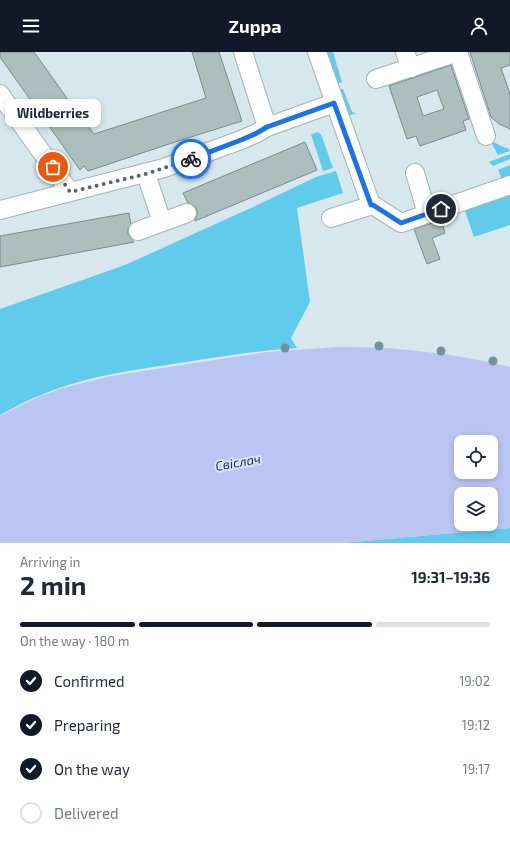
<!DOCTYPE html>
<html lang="en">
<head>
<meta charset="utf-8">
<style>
  :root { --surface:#fff; --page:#f6f6f7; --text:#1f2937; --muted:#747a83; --line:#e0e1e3; --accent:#111827 }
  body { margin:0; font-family:"Exo 2",sans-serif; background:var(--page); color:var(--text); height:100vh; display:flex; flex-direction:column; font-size:15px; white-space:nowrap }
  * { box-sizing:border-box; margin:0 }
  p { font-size:13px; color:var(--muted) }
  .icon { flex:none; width:22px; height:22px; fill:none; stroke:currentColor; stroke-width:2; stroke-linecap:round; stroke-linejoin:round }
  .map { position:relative; height:491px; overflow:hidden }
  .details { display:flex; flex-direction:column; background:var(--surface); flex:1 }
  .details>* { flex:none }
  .buttons { position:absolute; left:454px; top:383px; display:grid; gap:8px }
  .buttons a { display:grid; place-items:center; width:44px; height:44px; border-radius:8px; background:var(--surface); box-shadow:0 2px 6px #0003; font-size:20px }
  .pin { position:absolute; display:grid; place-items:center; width:34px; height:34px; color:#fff; margin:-17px; border:2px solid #fff; border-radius:50%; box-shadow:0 1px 4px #0007 }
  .courier { position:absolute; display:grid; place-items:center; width:40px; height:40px; margin:-20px; border:3px solid #1a73e8; border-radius:50%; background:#fff; color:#222; box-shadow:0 1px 5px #0007 }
  .bubble { position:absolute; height:28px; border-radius:8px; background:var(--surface); box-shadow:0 2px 6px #0003; font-size:13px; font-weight:700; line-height:28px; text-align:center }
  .summary em { font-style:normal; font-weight:700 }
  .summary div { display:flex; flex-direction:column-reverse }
  .summary { display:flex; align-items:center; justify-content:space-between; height:68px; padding:0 20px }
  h1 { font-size:26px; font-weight:700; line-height:30px }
  .bar { display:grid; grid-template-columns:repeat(4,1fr); gap:6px 4px; align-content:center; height:48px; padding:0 20px }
  .bar i { height:5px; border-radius:3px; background:var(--line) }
  .bar .active { background:var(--accent) }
  .bar p { grid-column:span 4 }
  ol { padding:0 20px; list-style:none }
  li { display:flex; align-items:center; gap:12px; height:44px }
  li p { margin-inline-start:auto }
  li .icon { padding:4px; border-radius:50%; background:var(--accent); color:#fff; stroke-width:4 }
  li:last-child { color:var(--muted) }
  li i { width:22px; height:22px; border:2px solid var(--line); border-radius:50% }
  header { display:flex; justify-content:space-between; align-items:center; height:52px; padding:0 20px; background:var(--accent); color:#fff; font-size:18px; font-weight:700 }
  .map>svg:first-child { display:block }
  .green { fill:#61cbeb }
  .water { fill:#bac5f2; fill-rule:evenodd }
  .building { fill:#acbebd; stroke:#7a8b8a; fill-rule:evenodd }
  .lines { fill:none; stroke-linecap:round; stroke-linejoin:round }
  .minor-casing { stroke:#a3b3b9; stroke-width:20 }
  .minor { stroke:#fff; stroke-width:18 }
  .tree { fill:#72939e }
  .done { stroke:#5c666a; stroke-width:4; stroke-dasharray:0 7.2 }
  .route { stroke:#1a73e8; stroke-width:5 }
  .labels { text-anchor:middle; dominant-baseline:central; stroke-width:4; stroke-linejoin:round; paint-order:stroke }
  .water-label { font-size:13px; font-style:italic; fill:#272a7d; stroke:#d6e7ed }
</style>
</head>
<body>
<header><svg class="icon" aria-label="menu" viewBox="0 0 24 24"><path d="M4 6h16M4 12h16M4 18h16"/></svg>Zuppa<svg class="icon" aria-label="person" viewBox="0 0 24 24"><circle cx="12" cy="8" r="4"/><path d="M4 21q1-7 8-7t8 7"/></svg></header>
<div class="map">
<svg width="510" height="491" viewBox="0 0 510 491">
  <rect width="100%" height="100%" fill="#d6e7ed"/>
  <path class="green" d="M323,0H333L342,30L334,33Z
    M342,37H343L352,60L356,61L344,66L336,39Z
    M318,80L321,82L333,116L323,119L311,82Z
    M492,89L501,94L509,97L510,99L498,103L491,90Z
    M510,102V107L493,114L489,110Z
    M510,113V126L503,129L498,118Z
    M336,119L343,141L297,156L310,250L291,286L297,296C262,298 227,304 192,309C141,317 88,323 41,343C27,348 13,356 0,363V257L125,213L253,155L316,125Z
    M510,143V173L474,185L465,159Z
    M510,476V491H342Z"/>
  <path class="water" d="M336,295C395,294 453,301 510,315V476L342,491H0V364L38,345L63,336L111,324L267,300ZM461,390H491V420H461ZM461,442H491V472H461Z"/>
  <path class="building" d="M0,0H34L64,42L94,82L206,46L192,0H219L242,69L178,89L88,119L84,114L80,118L0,5Z
    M470,0H510V13L501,16L510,42V77L499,72L491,65Z
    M451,13L469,67L463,69L466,78L420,94L416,84L407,87L389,34ZM437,38L444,57L423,64L417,45Z
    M305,90L317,118L195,169L197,162V157L193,153L188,151L183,141Z
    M129,161L131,172L128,177V182L134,190L0,215V184Z
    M441,168L445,181L432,186L440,207L427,212L414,177Z"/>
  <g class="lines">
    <g class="minor-casing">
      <path id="minor" d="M243,0L267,75
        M317,0L371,153
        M405,0L411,16
        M458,0L486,84
        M376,27L458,0
        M0,42L70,140
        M415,121L427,162
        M146,122L162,170
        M0,158L164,116L241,88L255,82L267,75L334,51
        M331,166L373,153L401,171L510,133
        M138,179L187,161"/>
    </g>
    <use href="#minor" class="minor"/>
  </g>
  <g class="tree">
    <circle cx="379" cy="294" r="4.5"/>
    <circle cx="285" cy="296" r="4.5"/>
    <circle cx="441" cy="299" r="4.5"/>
    <circle cx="493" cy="309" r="4.5"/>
  </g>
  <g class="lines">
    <path class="done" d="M53,115L70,140L146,122L191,107"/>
    <path class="route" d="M191,107L241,88L255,82L267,75L334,51L371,153H373L401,171L441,157"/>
  </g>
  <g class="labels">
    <g class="water-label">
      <text transform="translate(238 410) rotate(-10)">Свіслач</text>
    </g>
  </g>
</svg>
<div class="buttons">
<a><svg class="icon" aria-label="locate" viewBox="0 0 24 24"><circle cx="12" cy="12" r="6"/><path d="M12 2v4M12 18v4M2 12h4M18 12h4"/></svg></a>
<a><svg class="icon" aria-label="layers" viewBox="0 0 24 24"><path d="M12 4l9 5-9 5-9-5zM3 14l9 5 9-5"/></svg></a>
</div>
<div class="pin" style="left:53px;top:115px;background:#ea580c"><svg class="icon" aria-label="bag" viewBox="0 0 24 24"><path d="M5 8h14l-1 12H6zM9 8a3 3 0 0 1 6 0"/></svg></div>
<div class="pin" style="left:441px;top:157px;background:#1f2937"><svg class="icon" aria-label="home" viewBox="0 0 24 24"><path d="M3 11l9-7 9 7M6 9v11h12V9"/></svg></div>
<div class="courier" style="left:191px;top:107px"><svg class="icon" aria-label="bike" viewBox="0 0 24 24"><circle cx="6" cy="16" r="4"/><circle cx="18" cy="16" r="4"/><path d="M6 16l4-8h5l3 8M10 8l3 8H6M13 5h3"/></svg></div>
<div class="bubble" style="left:5px;top:47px;width:96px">Wildberries</div>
</div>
<section class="details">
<div class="summary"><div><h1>2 min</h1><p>Arriving in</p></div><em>19:31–19:36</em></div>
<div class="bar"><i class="active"></i><i class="active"></i><i class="active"></i><i></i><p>On the way · 180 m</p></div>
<ol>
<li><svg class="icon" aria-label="check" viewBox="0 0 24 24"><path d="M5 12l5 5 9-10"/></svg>Confirmed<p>19:02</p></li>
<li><svg class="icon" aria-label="check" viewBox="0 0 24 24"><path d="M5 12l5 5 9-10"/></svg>Preparing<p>19:12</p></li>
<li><svg class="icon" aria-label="check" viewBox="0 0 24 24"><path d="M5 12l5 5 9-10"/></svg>On the way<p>19:17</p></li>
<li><i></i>Delivered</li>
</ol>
</section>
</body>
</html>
